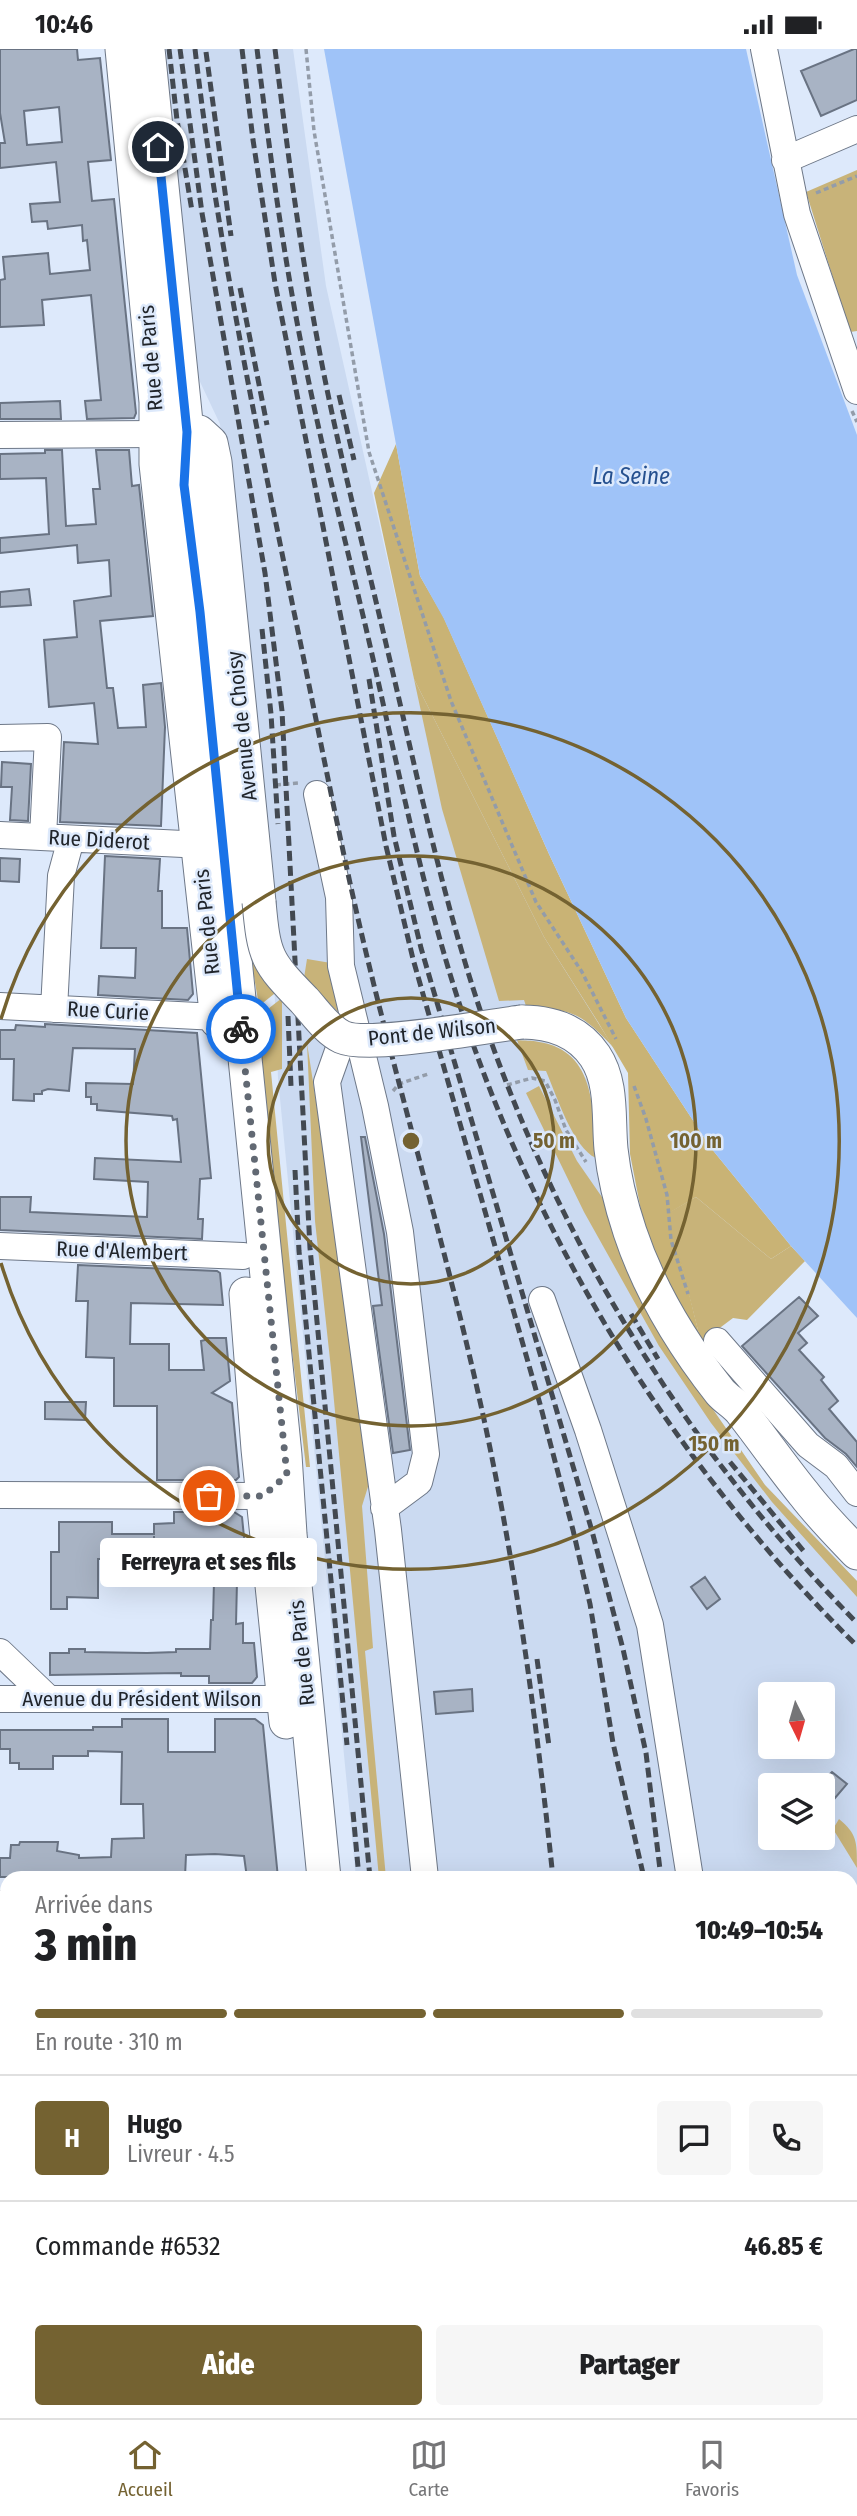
<!DOCTYPE html>
<html lang="fr">
<head>
<meta charset="utf-8">
<style>
  :root { --surface:#fff; --page:#f6f6f6; --text:#202124; --muted:#757577; --line:#e0e0e0; --accent:#746231 }
  body { margin:0; font-family:"Fira Sans Condensed",sans-serif; background:var(--page); color:var(--text); height:100vh; display:flex; flex-direction:column; font-size:26px; white-space:nowrap }
  * { box-sizing:border-box; margin:0 }
  p { font-size:23px; color:var(--muted) }
  .icon { flex:none; width:38px; height:38px; fill:none; stroke:currentColor; stroke-width:2; stroke-linecap:round; stroke-linejoin:round }
  .map { position:relative; flex:1; overflow:hidden }
  .panel { position:absolute; left:0px; top:1822px; width:858px; height:548px; display:flex; flex-direction:column; background:var(--surface); border-radius:21px 21px 0 0; box-shadow:0 7px 28px #0002 }
  .panel>* { flex:none }
  .needle { width:46px; rotate:175deg }
  .controls { position:absolute; left:758px; top:1633px; display:grid; gap:14px }
  .controls a { display:grid; place-items:center; width:77px; height:77px; border-radius:7px; background:var(--surface); box-shadow:0 7px 28px #0002; font-size:35px }
  .pin { position:absolute; display:grid; place-items:center; width:60px; height:60px; color:#fff; margin:-30px; border:4px solid #fff; border-radius:50%; box-shadow:0 2px 7px #0007 }
  .courier { position:absolute; display:grid; place-items:center; width:70px; height:70px; margin:-35px; border:5px solid #1a73e8; border-radius:50%; background:#fff; color:#222; box-shadow:0 2px 9px #0007 }
  .bubble { position:absolute; height:49px; border-radius:7px; background:var(--surface); box-shadow:0 7px 28px #0002; font-size:23px; font-weight:800; line-height:49px; text-align:center }
  .head em { font-style:normal; font-weight:800 }
  .head div { display:flex; flex-direction:column-reverse }
  .head { display:flex; align-items:center; justify-content:space-between; height:119px; padding:0 35px }
  h1 { font-size:46px; font-weight:800; line-height:52px }
  .bar { display:grid; grid-template-columns:repeat(4,1fr); gap:10px 7px; align-content:center; height:84px; padding:0 35px }
  .bar i { height:9px; border-radius:5px; background:var(--line) }
  .bar .on { background:var(--accent) }
  .bar p { grid-column:span 4 }
  .line { display:flex; align-items:center; gap:18px; padding:0 35px; border-top:2px solid var(--line) }
  .line div { flex:1 }
  .round { display:grid; place-items:center; flex:none; width:74px; height:74px; border-radius:7px; background:var(--page) }
  .primary-button { display:flex; gap:14px; margin-top:auto; padding:14px 35px }
  .primary-button a { flex:1; height:80px; border-radius:7px; background:var(--accent); color:#fff; font-size:28px; font-weight:800; line-height:80px; text-align:center }
  .primary-button a+a { background:var(--page); color:var(--text) }
  .status { display:flex; justify-content:space-between; align-items:center; height:49px; padding:0 35px; background:var(--surface); direction:ltr }
  .status svg { height:19px; fill:currentColor }
  .tab-bar { display:flex; justify-content:space-around; align-items:center; height:98px; border-top:2px solid var(--line); background:var(--surface); font-size:19px; color:var(--muted) }
  .tab-bar a { display:grid; justify-items:center; gap:4px }
  .tab-bar .on { color:var(--accent) }
  .map>svg:first-child { display:block }
  .built { fill:#cbdaf1; fill-rule:evenodd }
  .green { fill:#c8b379 }
  .forest { fill:#c9b375 }
  .water { fill:#9fc3f8 }
  .building { fill:#a8b3c4; stroke:#697383; stroke-width:2; fill-rule:evenodd }
  .lines { fill:none; stroke-linecap:round; stroke-linejoin:round }
  .minor-casing { stroke:#6e7888; stroke-width:28 }
  .major-casing { stroke:#6e7888; stroke-width:35 }
  .path { stroke:#939ca9; stroke-width:3.5; stroke-dasharray:5 3.5; stroke-linecap:butt }
  .minor { stroke:#fff; stroke-width:26 }
  .major { stroke:#fff; stroke-width:33 }
  .rail { stroke:#434951; stroke-width:5; stroke-dasharray:10 5; stroke-linecap:butt }
  .major-bridge-casing { stroke:#6e7888; stroke-width:35; stroke-linecap:butt }
  .major-bridge { stroke:#fff; stroke-width:33 }
  .done { stroke:#626973; stroke-width:7; stroke-dasharray:0 12.6 }
  .route { stroke:#1a73e8; stroke-width:9 }
  .ring { fill:none; stroke:#746231; stroke-width:3.5 }
  .labels { text-anchor:middle; dominant-baseline:central; stroke-width:5; stroke-linejoin:round; paint-order:stroke }
  .street-label { font-size:21px; fill:#20242a; stroke:#dde9fb }
  .water-label { font-size:23px; font-style:italic; fill:#25508f; stroke:#dde9fb }
  .centre { fill:#746231; stroke:#dde9fb; stroke-width:3.5 }
  .ring-label { font-size:21px; text-anchor:middle; font-weight:bold; fill:#746231; stroke:#dde9fb; stroke-width:5; stroke-linejoin:round; paint-order:stroke }
</style>
</head>
<body>
<div class="status"><b>10:46</b><svg viewBox="0 0 49 12"><path d="M0 12V9h3v3zM5 12V6h3v6zM10 12V3h3v9zM15 12V0h3v12zM26 1h20v11H26zM47 4h2v5h-2z"/></svg></div>
<div class="map">
<svg width="857" height="2369" viewBox="0 0 857 2369">
  <rect width="100%" height="100%" fill="#dde9fb"/>
  <path class="built" d="M160,0H293L326,237L414,630L544,888L598,973L576,961L534,958L543,990L588,1031L605,1180L668,1295L765,1436L857,1532V2369H410V2363L850,2362V1829H356L278,1029L271,855L220,375L193,318ZM770,1645H822V1698H770ZM770,1736H822V1788H770Z"/>
  <path class="green" d="M857,121V282L850,283L806,143Z
    M414,630L544,888L614,999C581,964 574,961 526,957L524,951L499,952L442,760Z
    M250,904L274,931V945L259,957Z
    M307,910L331,914L342,967L304,929Z
    M282,949V1020L271,1023L310,1418H306L288,1269L257,976L259,967Z
    M517,991C524,992 532,991 539,993C597,1002 593,1064 596,1109C573,1099 556,1045 546,1022L528,1021Z
    M307,994L357,1317L371,1428L362,1457L373,1599L365,1602L386,1829H379L331,1320L315,1172Z
    M539,1037L577,1112L604,1151L668,1295L765,1436L857,1532V1548L772,1453L711,1374L659,1297L584,1163L526,1044Z
    M696,1148L771,1210L791,1197L805,1212L747,1271L733,1269L701,1293L668,1164Z
    M839,1770C857,1785 857,1792 857,1819L833,1780Z"/>
  <path class="forest" d="M396,395L420,527L443,567L549,805L626,969L711,1099L791,1197L771,1210L696,1148L669,1164L701,1293L686,1281L644,1177L630,1105L628,1024L598,973L544,888L414,630L374,444Z"/>
  <path class="water" d="M324,0H746L797,226L857,386V1269L791,1197L711,1099L626,969L549,805L444,570L420,527Z"/>
  <path class="building" d="M0,0H77L78,11L100,9L111,111L88,113L92,152L114,150L136,364L134,369L87,370L85,352L101,351L91,246L42,251L44,276L0,278V231L5,230L3,208L48,204L50,225L90,221L87,191L83,192L82,176L48,180L47,172L32,173L30,155L60,153L56,113L0,119V94H5L0,64ZM59,58L62,93L27,96L24,62Z
    M854,0H857V51L821,67L801,22Z
    M60,352L61,370H0V354Z
    M45,401H62L66,477L96,475L93,440H100L96,401H129L132,437L139,436L153,567L100,572L107,639H113L118,679L146,678L143,636L161,634L165,678L161,777L60,773L64,693L98,695L94,654L49,658L44,591L77,588L74,552L111,547L109,511L78,514L77,496L0,504V489L49,485L46,429L0,430V405L45,404Z
    M29,540L31,556L0,558V543Z
    M2,713L31,715L28,772L10,771L12,738H1Z
    M105,807L160,810L158,842H162V879H187L193,945L188,951L98,946L99,927L135,929L136,899H101Z
    M0,809L20,810L19,833L0,832Z
    M45,975L197,984L211,1129L200,1130L198,1170H203L202,1190L0,1181V1148H31L30,1163L147,1168L148,1133L94,1130L95,1109L181,1113L177,1070L173,1071L172,1067L97,1061V1055H91V1048H86V1034L133,1035L135,1000L73,999L69,1042L48,1040L42,1042V1045H34V1052L13,1051L14,1010H0V981H15L16,976L45,978Z
    M361,1088H365L384,1185L410,1401L393,1404L373,1257L382,1256Z
    M78,1216L217,1222L220,1224L223,1256L131,1254L130,1295H169V1321H204L201,1292L205,1291V1289H226L230,1332L212,1344L232,1354L239,1428L236,1431H157V1357H114V1309L86,1308L88,1252H76Z
    M799,1248L818,1267L798,1284L807,1294L799,1301L824,1328L821,1331L838,1352L829,1360L857,1393V1418L846,1405L825,1389L742,1297Z
    M45,1353H86L85,1371L45,1370Z
    M174,1463H234L242,1468L245,1498H233V1532H237L236,1575L243,1574V1594H254L257,1628L252,1634H209V1627H181V1624L50,1626V1604H69V1600H85V1603L147,1604L176,1603V1600H210L211,1571H213L214,1532L193,1533L192,1498H154V1487V1510H98V1549L67,1548V1560H51V1503H59V1473H112V1485H154V1475L174,1474Z
    M705,1528L720,1550L707,1560L691,1538Z
    M472,1640L473,1662L436,1665L434,1643Z
    M122,1670H168V1703H215V1670H255L263,1676L278,1829H247L244,1807L215,1805L186,1806L185,1828H0V1809H10L11,1796H19L20,1793H58L57,1802L79,1806V1809L111,1808L112,1790L144,1789L143,1755H121L122,1703L88,1702V1707H53V1720H19V1714H10V1700H0V1681H93V1678H122Z
    M832,1723L847,1735L835,1749L820,1734Z"/>
  <g class="lines">
    <g class="minor-casing">
      <path id="minor" d="M764,0L797,165L857,342
        M785,111L857,80
        M0,386L156,385
        M0,689L48,688L43,788
        M317,745L339,848L341,917L375,1057L400,1183L426,1405L419,1433L384,1459
        M0,786L183,795L198,794
        M0,957L217,968
        M54,960L61,827L71,790
        M343,988L327,1033L388,1481L425,1829
        M0,1197L243,1207
        M542,1251L588,1381L650,1576L690,1829
        M717,1292L808,1396L836,1417L857,1444
        M0,1446L263,1447L275,1436
        M0,1603L49,1650
        M0,1650H284
        M0,1855H7
        M850,1912L857,1923
        M0,2094H7
        M0,2338L7,2337
        M507,2362V2369
        M820,2362L823,2369"/>
    </g>
    <g class="major-casing">
      <path id="major" d="M122,0L156,353V415L217,972
        M148,0L187,383L185,436L200,563L285,1406L290,1485L324,1829
        M169,384L199,383L211,394L215,413L259,853
        M522,973C551,973 578,982 595,1007C613,1034 608,1069 611,1100C614,1128 621,1156 630,1183C649,1240 683,1296 720,1343C726,1350 734,1354 740,1361C762,1389 782,1418 804,1445C820,1466 839,1485 857,1504
        M246,1245L258,1400L286,1673
        M356,2362V2369"/>
    </g>
    <path class="path" d="M306,0L314,82L369,403L451,652L536,853L582,923L616,990
      M816,144L857,127
      M852,362L857,373
      M276,736L298,734
      M507,1036L532,1029L545,1032L555,1051L566,1081L586,1113
      M634,1037L646,1070L667,1146L671,1191L688,1245
      M393,1042L399,1035L428,1025
      M397,2362V2369"/>
    <use href="#minor" class="minor"/>
    <use href="#major" class="major"/>
    <path class="rail" d="M169,0L177,71L192,162
      M180,0L202,164L265,524L282,662L310,1199L370,1829
      M195,0C217,190 256,376 294,563C319,682 341,802 370,920C407,1072 452,1222 485,1375C517,1525 537,1676 553,1829
      M242,0L253,91L275,234L386,797L413,910L540,1355L573,1481L590,1555L613,1694L644,1829
      M257,0C269,98 282,197 301,294C319,388 343,482 365,575C398,716 425,861 474,998C555,1224 687,1428 857,1597
      M275,0C287,97 299,193 317,289C336,393 363,496 387,599C419,733 446,869 493,998C571,1214 696,1410 857,1574
      M206,3L231,187
      M240,239L267,376
      M339,346L354,411
      M262,580L271,665L278,775
      M369,630L394,787L421,899L592,1482L623,1600L646,1704L661,1829
      M288,967L291,1037
      M295,1121L299,1202L347,1696
      M631,1265L658,1310
      M730,1413L806,1505
      M537,1610L549,1697
      M353,1763L359,1829
      M412,2362L413,2369
      M423,2362V2369
      M841,2362L843,2369
      M568,2369V2362
      M653,2369L654,2362"/>
    <g class="major-bridge-casing">
      <path id="major-bridge" d="M259,853C264,908 266,912 304,951C315,963 327,981 342,988C369,1000 486,977 522,973"/>
    </g>
    <use href="#major-bridge" class="major-bridge"/>
  </g>
  <g class="lines">
    <path class="done" d="M209,1447H263L287,1426L241,980"/>
    <path class="route" d="M158,98L187,383L184,436L200,563L241,980"/>
  </g>
  <g class="ring">
    <circle cx="411" cy="1092" r="143"/>
    <circle cx="411" cy="1092" r="285"/>
    <path d="M1 970A428 428 0 1 1 1 1214"/>
  </g>
  <g class="labels">
    <g class="street-label">
      <text transform="translate(151 309) rotate(-95)">Rue de Paris</text>
      <text transform="translate(242 677) rotate(-96)">Avenue de Choisy</text>
      <text transform="translate(99 791) rotate(3)">Rue Diderot</text>
      <text transform="translate(207 873) rotate(-96)">Rue de Paris</text>
      <text transform="translate(108 962) rotate(3)">Rue Curie</text>
      <text transform="translate(432 983) rotate(-6)">Pont de Wilson</text>
      <text transform="translate(122 1202) rotate(2)">Rue d'Alembert</text>
      <text transform="translate(302 1604) rotate(-96)">Rue de Paris</text>
      <text x="142" y="1650">Avenue du Président Wilson</text>
    </g>
    <g class="water-label">
      <text x="631" y="427">La Seine</text>
    </g>
  </g>
  <circle cx="411" cy="1092" r="10" class="centre"/>
  <g class="ring-label">
    <text x="554" y="1099">50 m</text>
    <text x="696" y="1099">100 m</text>
    <text x="714" y="1402">150 m</text>
  </g>
</svg>
<div class="controls">
<a><svg class="needle" viewBox="-14 -14 28 28"><path d="M0-13l5 13h-10z" fill="#e53935"/><path d="M0 13l5-13h-10z" fill="#757577"/></svg></a>
<a><svg class="icon" aria-label="layers" viewBox="0 0 24 24"><path d="M12 4l9 5-9 5-9-5zM3 14l9 5 9-5"/></svg></a>
</div>
<div class="pin" style="left:209px;top:1447px;background:#ea580c"><svg class="icon" aria-label="bag" viewBox="0 0 24 24"><path d="M5 8h14l-1 12H6zM9 8a3 3 0 0 1 6 0"/></svg></div>
<div class="pin" style="left:158px;top:98px;background:#1f2937"><svg class="icon" aria-label="home" viewBox="0 0 24 24"><path d="M3 11l9-7 9 7M6 9v11h12V9"/></svg></div>
<div class="courier" style="left:241px;top:980px"><svg class="icon" aria-label="bike" viewBox="0 0 24 24"><circle cx="6" cy="16" r="4"/><circle cx="18" cy="16" r="4"/><path d="M6 16l4-8h5l3 8M10 8l3 8H6M13 5h3"/></svg></div>
<div class="bubble" style="left:100px;top:1489px;width:217px">Ferreyra et ses fils</div>
<section class="panel">
<div class="head"><div><h1>3 min</h1><p>Arrivée dans</p></div><em>10:49–10:54</em></div>
<div class="bar"><i class="on"></i><i class="on"></i><i class="on"></i><i></i><p>En route · 310 m</p></div>
<div class="line" style="height:126px"><b class="round" style="background:var(--accent);color:#fff">H</b><div><b>Hugo</b><p>Livreur · 4.5</p></div><a class="round"><svg class="icon" aria-label="chat" viewBox="0 0 24 24"><path d="M4 5h16v11H9l-5 4z"/></svg></a><a class="round"><svg class="icon" aria-label="phone" viewBox="0 0 24 24"><path d="M5 4h4l2 5-3 2q2 4 5 5l2-3 5 2v4C11 20 4 13 5 4z"/></svg></a></div>
<div class="line" style="height:91px"><div>Commande #6532</div><b>46.85 €</b></div>
<div class="primary-button"><a>Aide</a><a>Partager</a></div>
</section>
</div>
<nav class="tab-bar">
<a class="on"><svg class="icon" aria-label="home" viewBox="0 0 24 24"><path d="M3 11l9-7 9 7M6 9v11h12V9"/></svg>Accueil</a>
<a><svg class="icon" aria-label="map" viewBox="0 0 24 24"><path d="M3 6l6-2 6 2 6-2v14l-6 2-6-2-6 2zM9 4v14M15 6v14"/></svg>Carte</a>
<a><svg class="icon" aria-label="saved" viewBox="0 0 24 24"><path d="M7 4h10v16l-5-4-5 4z"/></svg>Favoris</a>
</nav>
</body>
</html>
